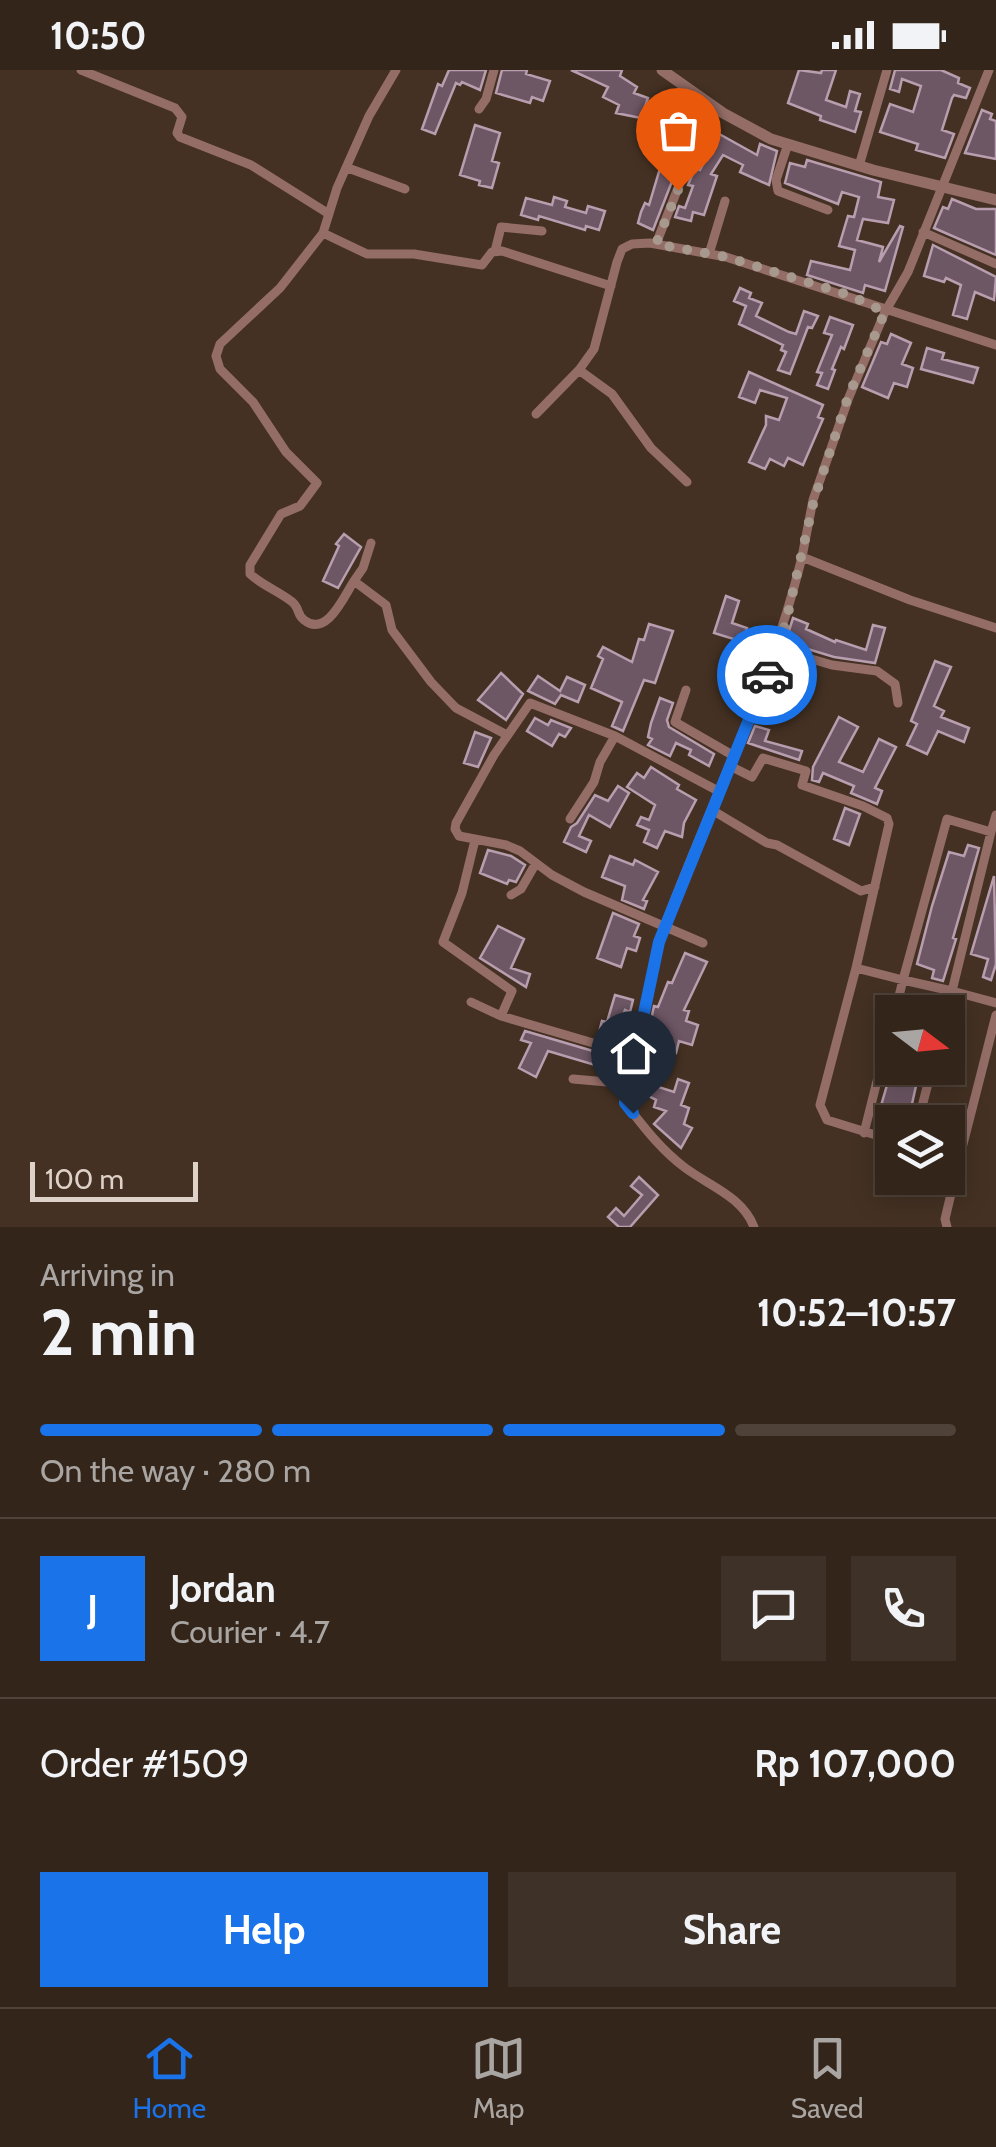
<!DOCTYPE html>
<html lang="en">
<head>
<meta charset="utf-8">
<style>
  :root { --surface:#33251a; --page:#3e3127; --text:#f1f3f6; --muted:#a9a5a2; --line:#4e4239; --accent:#1a73e8 }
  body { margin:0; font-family:Cabin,sans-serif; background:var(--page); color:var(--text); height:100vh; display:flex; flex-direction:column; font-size:38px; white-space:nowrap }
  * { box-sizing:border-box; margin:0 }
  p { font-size:32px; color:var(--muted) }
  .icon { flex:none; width:55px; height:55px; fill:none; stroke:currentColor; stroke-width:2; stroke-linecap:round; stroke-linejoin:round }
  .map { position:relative; height:1157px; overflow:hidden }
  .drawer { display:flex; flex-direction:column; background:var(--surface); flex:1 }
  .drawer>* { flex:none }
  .needle { width:65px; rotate:106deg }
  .tools { position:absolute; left:875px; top:925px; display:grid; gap:20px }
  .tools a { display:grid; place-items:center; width:90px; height:90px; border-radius:0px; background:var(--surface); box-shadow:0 5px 25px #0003,0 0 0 2px var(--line); font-size:50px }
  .scale { position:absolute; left:30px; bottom:25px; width:168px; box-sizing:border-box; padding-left:10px; border:5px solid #ddd1c8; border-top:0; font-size:28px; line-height:35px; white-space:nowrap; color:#ddd1c8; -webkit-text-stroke:8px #443123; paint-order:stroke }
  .pin { position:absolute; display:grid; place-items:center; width:85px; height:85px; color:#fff; margin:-102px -42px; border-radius:50% 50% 50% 0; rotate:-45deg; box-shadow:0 0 10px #0007 }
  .pin .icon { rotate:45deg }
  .courier { position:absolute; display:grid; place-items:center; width:100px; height:100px; margin:-50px; border:8px solid #1a73e8; border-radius:50%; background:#fff; color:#222; box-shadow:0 2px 12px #0007 }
  .summary em { font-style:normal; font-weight:700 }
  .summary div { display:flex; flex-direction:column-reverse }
  .summary { display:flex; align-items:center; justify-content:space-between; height:170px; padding:0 40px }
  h1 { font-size:65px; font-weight:700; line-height:75px }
  .bar { display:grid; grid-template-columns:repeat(4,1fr); gap:15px 10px; align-content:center; height:120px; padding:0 40px }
  .bar i { height:12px; border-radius:8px; background:var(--line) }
  .bar .on { background:var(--accent) }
  .bar p { grid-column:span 4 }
  .line { display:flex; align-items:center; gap:25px; padding:0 40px; border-top:2px solid var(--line) }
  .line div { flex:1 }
  .round { display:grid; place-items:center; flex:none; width:105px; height:105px; border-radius:0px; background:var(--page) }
  .button { display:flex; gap:20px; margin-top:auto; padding:20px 40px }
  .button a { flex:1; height:115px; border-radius:0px; background:var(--accent); color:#fff; font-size:40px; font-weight:700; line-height:115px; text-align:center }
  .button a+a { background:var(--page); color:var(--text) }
  .status { display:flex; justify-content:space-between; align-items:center; height:70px; padding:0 50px; background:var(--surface); direction:ltr }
  .status svg { height:28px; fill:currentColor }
  .tab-bar { display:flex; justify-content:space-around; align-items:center; height:140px; border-top:2px solid var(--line); background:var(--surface); font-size:28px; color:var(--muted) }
  .tab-bar a { display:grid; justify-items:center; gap:5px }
  .tab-bar .on { color:var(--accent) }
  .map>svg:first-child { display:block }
  .building { fill:#6e5765; stroke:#b89eae; stroke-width:2.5 }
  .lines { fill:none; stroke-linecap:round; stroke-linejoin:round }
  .minor { stroke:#946d67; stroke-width:9 }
  .tertiary { stroke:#946d67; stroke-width:11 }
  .done { stroke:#a7998e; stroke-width:10; stroke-dasharray:0 18 }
  .route { stroke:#1a73e8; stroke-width:12 }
</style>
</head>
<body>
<div class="status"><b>10:50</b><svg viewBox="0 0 49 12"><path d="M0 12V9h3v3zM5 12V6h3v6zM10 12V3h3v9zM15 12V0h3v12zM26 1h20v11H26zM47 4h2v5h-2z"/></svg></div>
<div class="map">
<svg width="996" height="1157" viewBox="0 0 996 1157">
  <rect width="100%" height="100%" fill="#443123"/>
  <path class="building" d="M449,0H486L480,20L462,12L460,15L456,13L435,64L422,59L438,14L442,16Z
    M502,0H527L526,4L550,11L543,31L532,27L530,33L496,23Z
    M571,0H622L620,6L637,17L634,23L648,28L641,48L616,43L619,35L603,27L608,17Z
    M799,0L821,3L822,0H836L826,30L846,37L850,21L860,24L855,41L861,42L855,62L820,50L821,46L788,33Z
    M895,0H941L959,8L958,13L970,18L966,28L954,25L952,28L942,60L954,64L945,88L916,80L918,74L880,62L890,34L913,42L921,16L902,9L899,22L890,19Z
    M982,40L992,44L990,49L996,51V89L965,83Z
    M475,55L500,63L492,91L499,93L492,118L479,115L480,111L460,105Z
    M712,60L757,85L760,74L777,81L769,115L740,102L743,95L723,85L711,104L717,106L704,145L693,142L691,151L675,147L679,136L685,138L693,116L688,115L695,98L700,100L712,78L704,73Z
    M679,65L689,68L653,160L638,153L641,142L645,133L649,135L661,95L664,96L668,82L673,84Z
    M807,90L881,112L878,127L894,130L888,153L863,149L857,170L883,177L879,192L900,156L903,157L885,221L865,215L863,223L807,205L811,191L850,200L855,180L839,176L848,146L854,147L859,127L842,122L838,134L785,113L790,93L805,97Z
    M554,127L567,131L565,137L586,143L588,136L605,141L599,160L586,156L585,160L539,146L538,150L521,145L526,128L552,135Z
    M952,129L976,139H996V185L934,158L943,137L948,139Z
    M933,175L996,207L994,230L975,222L967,249L953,245L961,215L946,208L944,212L924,206Z
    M740,218L751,223L749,228L762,233L756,246L789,262L796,264L804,241L818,246L812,258L808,257L790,304L778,300L786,282L781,280L783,275L739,254L746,236L734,231Z
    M830,247L853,255L844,279L841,277L832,299L835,300L828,319L817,315L822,303L817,302L832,265L824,263Z
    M891,264L911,273L902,294L913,298L907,317L894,313L888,328L862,317L881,272L887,274Z
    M927,278L944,283L942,289L978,298L973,313L921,299Z
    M749,302L823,335L818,347L823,349L803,395L788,388L784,396L770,389L765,399L749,392L766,355V346L779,350L787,328L760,320L755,333L739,327Z
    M344,464L361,477L338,518L323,511L339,476L336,474Z
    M726,526L739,531L732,553L747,558L743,572L714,563Z
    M793,548L808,554L806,559L835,572L836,570L866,580L873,555L885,558L875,593L834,587L801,577L803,573L787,567Z
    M649,554L673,561L655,613L644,610L623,661L612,656L622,632L591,618L603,589L598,586L603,577L632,592L639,569L644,570Z
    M935,591L951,597L934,636L944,641L941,647L969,658L964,672L938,661L927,684L907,675L917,654L911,651Z
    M501,603L523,624L506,650L478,630Z
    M538,606L560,621L567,607L585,615L578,632L561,625L555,634L528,621Z
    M660,628L673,633L667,650L669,657L714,684L709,696L689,685L691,680L676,673L670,686L648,675L652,669L648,667L651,653Z
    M839,647L858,657L839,692L863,702L879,669L896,677L875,718L882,721L877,734L851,723L854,716L823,703L819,712L812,710L813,697Z
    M535,648L548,655L551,650L571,658L565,667L559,664L552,676L527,661Z
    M755,656L769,660L765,671L802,681L799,690L748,673Z
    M475,662L491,668L478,697L464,693Z
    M651,697L679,715L677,719L696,730L684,753L682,767L665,761L657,778L644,772L649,760L637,755L641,747L649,750L655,735L627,717L637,703L644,708Z
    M618,716L629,723L610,757L589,745L579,766L591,771L586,782L564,772L571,757L577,753L595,725L608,731Z
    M845,738L860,744L849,775L834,769Z
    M968,775L979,778L953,868L956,869L943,911L932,908L934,900L917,894L932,836L949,782L964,786Z
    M488,780L511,786L525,795L516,812L509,810L507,814L480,803Z
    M610,786L633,795L635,790L658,802L643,830L647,831L644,839L622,830L625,816L602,807Z
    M994,806L996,894L991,910L983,907L988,889L971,884Z
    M613,843L639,854L634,866L640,868L636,881L627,878L621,897L597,888Z
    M498,856L524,869L511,898L530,904L526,917L480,888Z
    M685,883L707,892L684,940L689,941L686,951L698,955L692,975L679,971L676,983L663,980L652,1015L674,1022L678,1009L689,1013L681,1035L689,1038L684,1054L692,1058L681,1078L654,1054L666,1041L654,1037L656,1030L637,1020L652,980L658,951L651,950L654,936L658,937L668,912L672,913Z
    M615,925L633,930L630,942L625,940L614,971L598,966L602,951L607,952Z
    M525,961L620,989L617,1005L600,1003L602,997L548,981L536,1007L519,998L531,973L521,970Z
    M892,998H920L908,1052L889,1046L887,1056L876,1053Z
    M639,1107L658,1125L630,1157H619L608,1147L616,1138L624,1146L642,1125L631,1116Z"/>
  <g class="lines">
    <path class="minor" d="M81,0L175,38L182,47L177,63L180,67L251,95L329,144
      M989,0L908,202L885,242L849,327L813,430L802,487L910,530L996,558
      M479,39L486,29L494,0
      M788,74L776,110L778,121L828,140
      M859,96L887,0
      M348,98L405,119
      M923,162L996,194
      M323,163L367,184H414L482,195L492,182L502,181L611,216
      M656,174L711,34
      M495,181L501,157L542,161
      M709,184L725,131
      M579,300L612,324L651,378L687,412
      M536,344L579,300L594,279L617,192L622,179L632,174L650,173L726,187L996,275
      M371,473L363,498L354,511L386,535L392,560L431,612L456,638L507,665
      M354,511C344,526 327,568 304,550C296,544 300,537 291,531C278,521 262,515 250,504V495L281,444L300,436L317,413L286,382L253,332L220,299L216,286L220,274L280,218L323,163L337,118L369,46L396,0
      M777,579L832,595L877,601L895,614L898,633
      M686,620L675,652L734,686
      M615,666L720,722
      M730,696L752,707L763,688L806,701L802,715L863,736L887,748L889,754L856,898
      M712,740L767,773L777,775L861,821L875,817
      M570,749L594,712L600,692L615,666L530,633L494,685L456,753L455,759L459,766L506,775L520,781L552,805L584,822L703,873
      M475,770L462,823L443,872L512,921L501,946
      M511,825L521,819L536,793
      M471,932L501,946L634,985
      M895,942L903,910L952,921L991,762
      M946,942L952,921L996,933
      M573,1009L630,1014
      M918,1052L932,998
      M864,1063L892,951
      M892,1070L827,1050L820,1035L856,898L903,910L947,749L991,762L996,745
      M960,1086L996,945
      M754,1157C742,1126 709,1116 684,1097C660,1079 643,1056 625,1033C642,970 647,901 671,839C716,722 772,610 802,487
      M947,1157L945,1149L960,1086L948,1083"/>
    <path class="tertiary" d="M662,0L723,43L771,69L873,100L996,130"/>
  </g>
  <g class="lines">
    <path class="done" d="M678,120L656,174L726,187L849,225L885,242L848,327L814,430L786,552L767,605"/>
    <path class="route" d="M633,1043L625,1033L659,872L767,605"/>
  </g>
</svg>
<div class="tools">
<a><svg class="needle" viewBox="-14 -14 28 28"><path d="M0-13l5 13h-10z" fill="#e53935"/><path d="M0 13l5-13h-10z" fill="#a9a5a2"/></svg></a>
<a><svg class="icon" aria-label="layers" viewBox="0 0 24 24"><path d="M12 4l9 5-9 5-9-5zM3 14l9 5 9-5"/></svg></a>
</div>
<div class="scale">100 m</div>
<div class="pin" style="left:678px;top:120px;background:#ea580c"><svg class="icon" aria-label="bag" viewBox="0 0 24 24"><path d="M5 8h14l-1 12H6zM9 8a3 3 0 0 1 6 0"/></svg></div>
<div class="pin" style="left:633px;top:1043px;background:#1f2937"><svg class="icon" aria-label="home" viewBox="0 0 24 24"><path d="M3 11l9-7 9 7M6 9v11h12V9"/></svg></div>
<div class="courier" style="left:767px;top:605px"><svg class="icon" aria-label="car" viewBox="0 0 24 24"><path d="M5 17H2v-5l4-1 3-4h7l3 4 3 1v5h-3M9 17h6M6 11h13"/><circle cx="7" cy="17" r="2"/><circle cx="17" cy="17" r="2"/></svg></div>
</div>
<section class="drawer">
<div class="summary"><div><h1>2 min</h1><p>Arriving in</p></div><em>10:52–10:57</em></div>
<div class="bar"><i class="on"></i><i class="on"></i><i class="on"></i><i></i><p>On the way · 280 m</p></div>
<div class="line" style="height:180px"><b class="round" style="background:var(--accent);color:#fff">J</b><div><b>Jordan</b><p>Courier · 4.7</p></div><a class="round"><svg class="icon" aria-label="chat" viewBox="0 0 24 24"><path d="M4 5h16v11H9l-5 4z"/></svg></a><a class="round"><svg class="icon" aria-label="phone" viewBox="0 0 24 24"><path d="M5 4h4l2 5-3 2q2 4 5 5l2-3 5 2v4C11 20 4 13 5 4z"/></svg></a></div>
<div class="line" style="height:130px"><div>Order #1509</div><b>Rp 107,000</b></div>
<div class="button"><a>Help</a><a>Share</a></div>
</section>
<nav class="tab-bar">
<a class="on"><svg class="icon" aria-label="home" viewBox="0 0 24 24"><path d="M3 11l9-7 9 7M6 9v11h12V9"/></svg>Home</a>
<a><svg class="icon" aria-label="map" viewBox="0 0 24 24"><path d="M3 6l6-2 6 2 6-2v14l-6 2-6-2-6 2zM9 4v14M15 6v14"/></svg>Map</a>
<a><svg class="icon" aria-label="saved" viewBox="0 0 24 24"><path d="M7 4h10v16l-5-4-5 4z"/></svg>Saved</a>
</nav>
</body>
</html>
